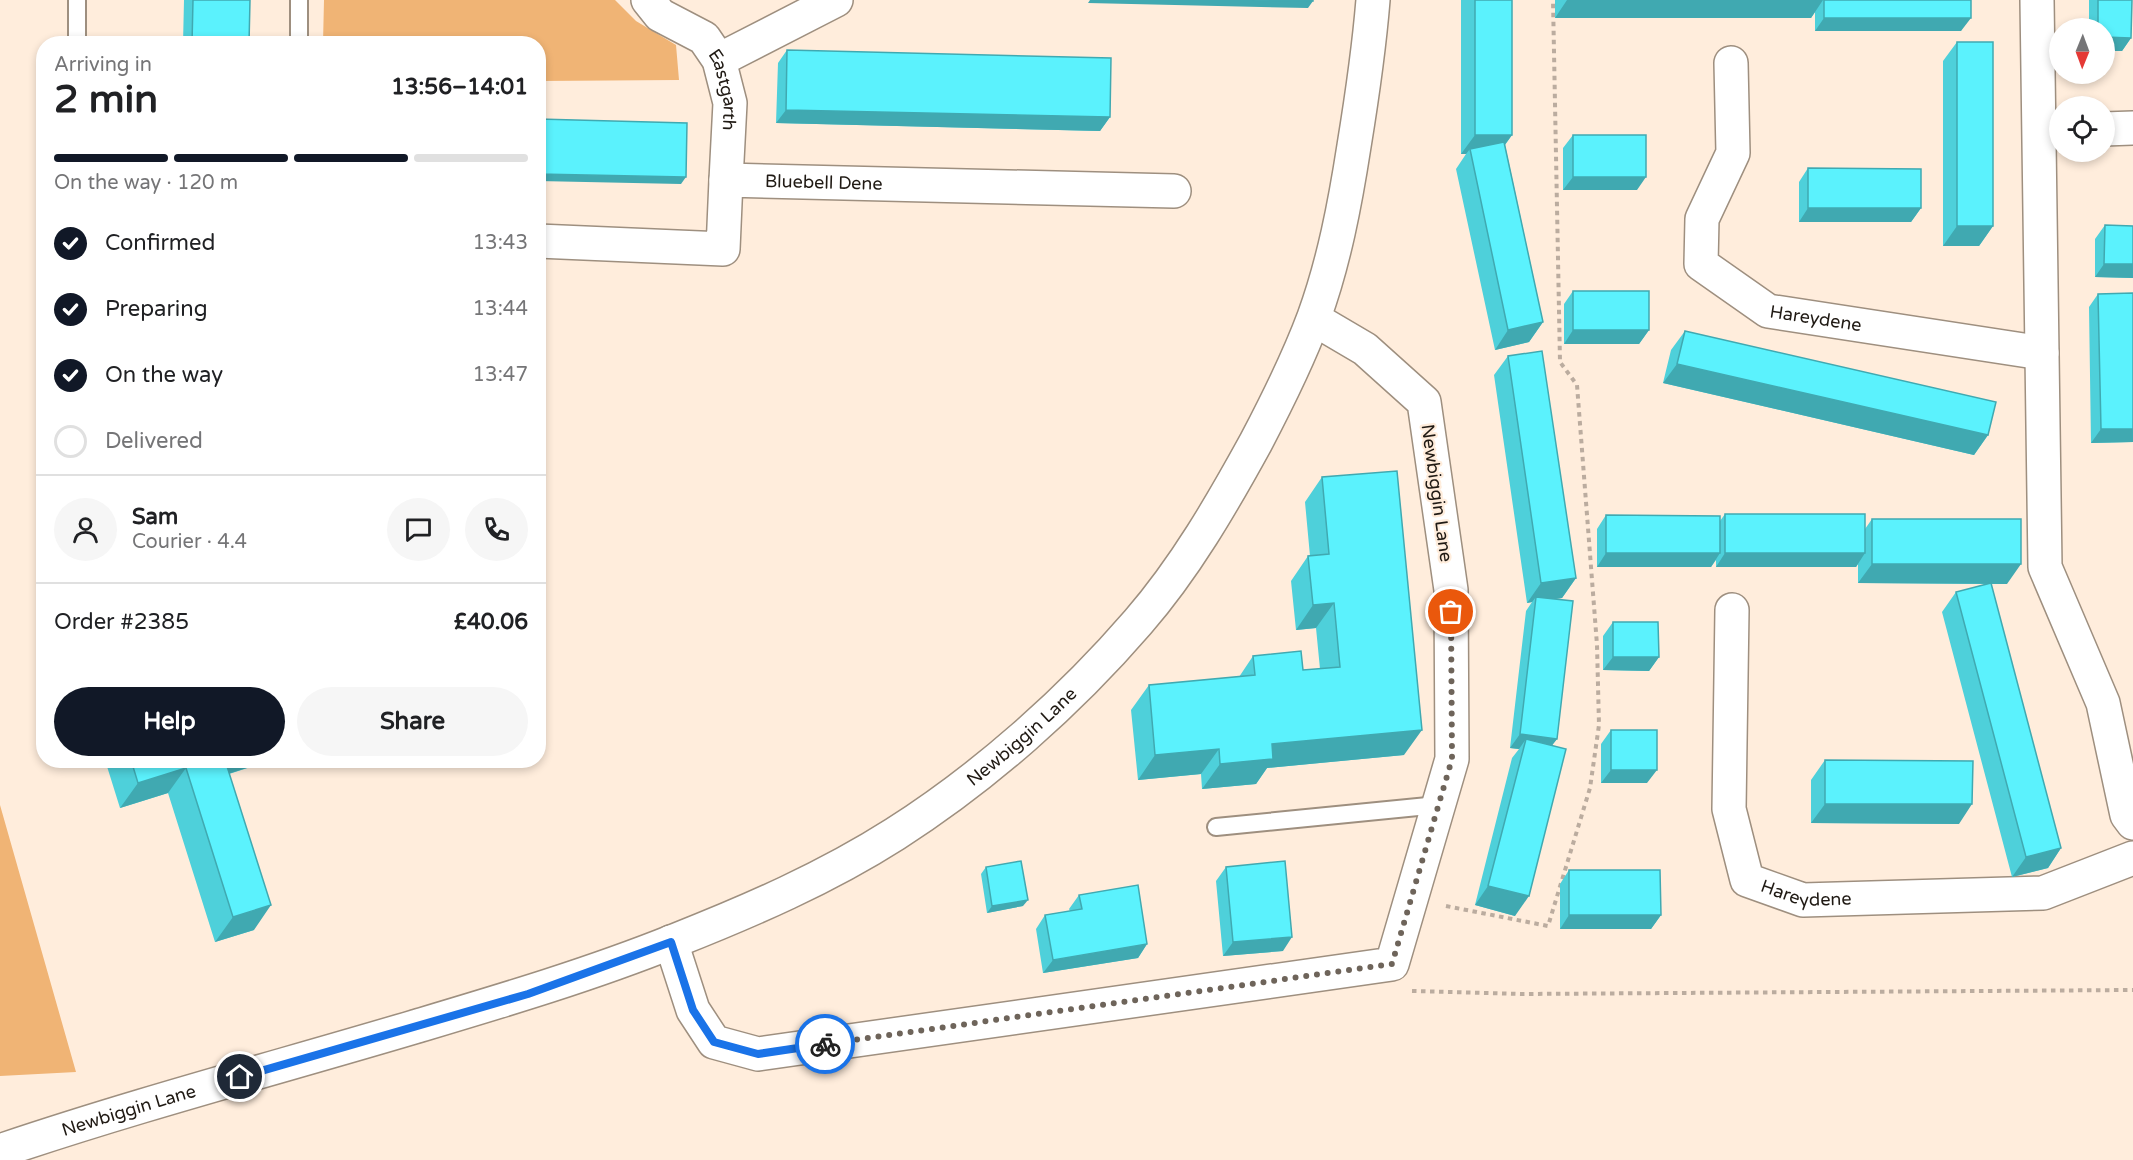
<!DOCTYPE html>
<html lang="en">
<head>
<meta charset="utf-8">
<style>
  :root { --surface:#fff; --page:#f6f6f6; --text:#202124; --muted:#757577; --line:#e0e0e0; --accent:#111827 }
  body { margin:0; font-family:"Varela Round",sans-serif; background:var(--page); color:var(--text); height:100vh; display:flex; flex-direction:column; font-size:22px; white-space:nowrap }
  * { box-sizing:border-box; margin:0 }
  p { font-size:20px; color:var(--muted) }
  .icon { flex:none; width:33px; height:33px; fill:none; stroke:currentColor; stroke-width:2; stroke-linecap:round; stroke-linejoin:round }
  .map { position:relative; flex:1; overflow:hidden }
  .side { position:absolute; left:36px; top:36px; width:510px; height:732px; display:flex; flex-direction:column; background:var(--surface); border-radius:24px; box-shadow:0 3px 9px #0003 }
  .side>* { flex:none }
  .needle { width:39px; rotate:181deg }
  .tools { position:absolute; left:2049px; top:18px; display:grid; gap:12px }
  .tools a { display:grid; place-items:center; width:66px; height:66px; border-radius:50%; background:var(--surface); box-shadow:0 3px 9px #0003; font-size:30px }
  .pin { position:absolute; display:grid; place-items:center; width:51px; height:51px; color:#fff; margin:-26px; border:3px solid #fff; border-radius:50%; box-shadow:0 2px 6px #0007 }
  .courier { position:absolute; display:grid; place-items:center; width:60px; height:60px; margin:-30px; border:4px solid #1a73e8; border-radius:50%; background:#fff; color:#222; box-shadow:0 2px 8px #0007 }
  .overview em { font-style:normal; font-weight:700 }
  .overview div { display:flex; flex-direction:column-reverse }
  .overview { display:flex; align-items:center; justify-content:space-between; height:102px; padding:0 18px }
  h1 { font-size:39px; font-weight:700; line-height:45px }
  .bar { display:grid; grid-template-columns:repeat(4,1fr); gap:9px 6px; align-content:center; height:72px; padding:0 18px }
  .bar i { height:8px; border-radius:4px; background:var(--line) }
  .bar .active { background:var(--accent) }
  .bar p { grid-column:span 4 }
  .line { display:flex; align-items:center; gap:15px; padding:0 18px; border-top:2px solid var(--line) }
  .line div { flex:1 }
  .round { display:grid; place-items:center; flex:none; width:63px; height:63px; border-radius:32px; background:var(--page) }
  ol { padding:0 18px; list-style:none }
  li { display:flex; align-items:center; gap:18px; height:66px }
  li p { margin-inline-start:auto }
  li .icon { padding:6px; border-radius:50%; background:var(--accent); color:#fff; stroke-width:4 }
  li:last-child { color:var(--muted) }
  li i { width:33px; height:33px; border:3px solid var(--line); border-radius:50% }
  .primary-button { display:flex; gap:12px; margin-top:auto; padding:12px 18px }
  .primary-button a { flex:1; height:69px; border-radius:36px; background:var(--accent); color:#fff; font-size:24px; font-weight:700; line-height:69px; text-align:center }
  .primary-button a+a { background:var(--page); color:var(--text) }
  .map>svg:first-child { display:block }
  .green { fill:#f0b475 }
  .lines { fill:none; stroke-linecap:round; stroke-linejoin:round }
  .lane-casing { stroke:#9e8f7f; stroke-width:20 }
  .street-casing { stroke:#9e8f7f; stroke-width:36 }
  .secondary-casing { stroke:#9e8f7f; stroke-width:36 }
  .path { stroke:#bbac9f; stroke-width:4; stroke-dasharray:4.5 4.5; stroke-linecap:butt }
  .lane { stroke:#fff; stroke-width:16 }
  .street { stroke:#fff; stroke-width:33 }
  .secondary { stroke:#fff; stroke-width:33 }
  .wall { fill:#4ed0da }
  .shaded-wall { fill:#40a9b1 }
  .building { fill:#5bf2fd; stroke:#40a9b1; stroke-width:1.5 }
  .done { stroke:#6e645a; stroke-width:6; stroke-dasharray:0 10.8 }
  .route { stroke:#1a73e8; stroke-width:8 }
  .labels { text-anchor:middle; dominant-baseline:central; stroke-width:4.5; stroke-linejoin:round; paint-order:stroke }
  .street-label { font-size:18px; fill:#201a14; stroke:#ffeddc }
</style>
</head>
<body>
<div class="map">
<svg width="2133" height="1160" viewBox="0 0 2133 1160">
  <rect width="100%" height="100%" fill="#ffeddc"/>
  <path class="green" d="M324,0H615L636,21L676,45L679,80L539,81L538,44L323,43Z
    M0,805L76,1072L0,1076Z"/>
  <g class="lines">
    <g class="lane-casing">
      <path id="lane" d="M77,44V0
        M299,44V0
        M1216,827L1438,805"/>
    </g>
    <g class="street-casing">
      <g id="street">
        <path id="s1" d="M648,0L660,15L704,38L719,60L730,103L726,180"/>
        <path d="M2037,0L2045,567L2103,703L2127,815L2133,823"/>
        <path d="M719,60L836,0"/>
        <path id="s2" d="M1731,63L1733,153L1702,219L1701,264L1768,311L2042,353"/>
        <path d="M2104,129L2133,128"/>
        <path id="s3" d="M538,241L723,249L726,180L1174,191"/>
        <path id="s4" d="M1732,610L1729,809L1747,880L1803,900L2043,893L2133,858"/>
        <path d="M671,942L693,1010L714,1042L758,1054L1392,964L1452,759L1451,590L1424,402L1365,349L1314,319"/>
      </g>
    </g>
    <g class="secondary-casing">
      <g id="secondary">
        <path id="s5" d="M0,1151C136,1105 276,1068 414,1027C501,1001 589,975 674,941C750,911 826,878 895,834C983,778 1069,702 1138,622C1185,568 1222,504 1256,442C1277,402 1298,360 1314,317C1334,262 1345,204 1354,146C1362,97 1369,49 1373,0"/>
      </g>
    </g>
    <path class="path" d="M1446,906L1548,926L1590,788L1599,725L1597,645L1577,385L1560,362L1553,0
      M1412,991L1522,994L2133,990"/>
    <use href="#lane" class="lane"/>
    <use href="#street" class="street"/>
    <use href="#secondary" class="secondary"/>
  </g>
  <path class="wall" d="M184,0H250L249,44H183Z
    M1461,0H1512V135L1505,145L1543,322L1529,342L1495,350L1456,169L1466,154H1461Z
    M1555,0H1971L1961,31H1815V12L1811,18H1555Z
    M2089,0H2132L2131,38L2122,51L2104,28H2089Z
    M1957,42L1993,226L1979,246H1943V61Z
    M787,50L1110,117L1100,131L776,123L778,63Z
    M1573,135L1637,190H1563V148Z
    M1808,168L1921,208L1911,222H1799V182Z
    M2105,225L2133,226V278L2095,277V239Z
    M1573,291L1649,330L1639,344H1564V304Z
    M2098,294L2133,442L2091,443L2089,307Z
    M1685,331L1988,435L1974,455L1663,383L1671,350Z
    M1508,356L1576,578L1562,598L1553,599L1557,739L1552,745L1515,916L1475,905L1512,758L1519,749L1510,748L1526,611L1532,602L1527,603L1494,375Z
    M1322,477L1404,755L1267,768L1256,784L1202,789L1201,774L1138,780L1131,710L1149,685L1239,677L1253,656L1303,670L1320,669L1316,628L1296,630L1291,581L1308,556H1310L1305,502Z
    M1725,514L1865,529L1872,519L2007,584H1991L2061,848L2048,868L2012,877L1942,612L1956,592L1989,584L1858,583V564L1856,567H1716V560L1711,567H1597V529L1606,515L1720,521Z
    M1613,622L1659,657L1649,671L1603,670V636Z
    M1611,730L1647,783H1601V744Z
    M105,760H272L229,774L254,930L215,942L168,793L120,808Z
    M1825,760L1959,824L1811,823V780Z
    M986,867L1023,906L987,913L981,874Z
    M1226,867L1283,951L1223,956L1216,881Z
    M1569,870L1661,915L1651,929H1560V884Z
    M1079,895L1147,944L1138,958L1043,973L1036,929L1045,915L1070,911L1069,909Z"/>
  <path class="shaded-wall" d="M1090,0H1252L1313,1L1308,8L1088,3Z
    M1567,0H1823L1811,18H1555Z
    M1824,18H1971L1961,31H1815Z
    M2104,37L2131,38L2122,51H2104Z
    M786,110L1110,117L1100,131L776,123Z
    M1475,135H1512L1498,154L1470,149L1466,154H1461Z
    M538,174L686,177L681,184L538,181Z
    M1573,177H1646L1637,190H1563Z
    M1808,208H1921L1911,222H1799Z
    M1957,226H1993L1979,246H1943Z
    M2104,264H2133V278L2095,277Z
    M1543,322L1529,342L1495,350L1508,330Z
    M1573,330H1649L1639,344H1564Z
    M1677,364L1988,435L1974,455L1663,383Z
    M2101,429H2133V442L2091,443Z
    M1606,553H1720L1711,567H1597Z
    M1725,553H1865L1856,567H1716Z
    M1872,564H2021L2007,584L1858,583Z
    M1576,578L1562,598L1535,602L1536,597L1532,602L1527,603L1541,583Z
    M1334,603L1316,628L1296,630L1313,605Z
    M1613,657H1659L1649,671L1603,670Z
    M1422,730L1404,755L1267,768L1256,784L1202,789L1220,764L1272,744Z
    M1520,734L1557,739L1547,752L1526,739L1519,749L1510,748Z
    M1219,749L1201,774L1138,780L1155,755Z
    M221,760H272L206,781Z
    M186,768L168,793L120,808L138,783Z
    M1611,770H1657L1647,783H1601Z
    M1825,804H1972L1959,824L1811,823Z
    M2061,848L2048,868L2012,877L2026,857Z
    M1488,886L1529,896L1515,916L1475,905Z
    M1028,900L1023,906L987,913L992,906Z
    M271,905L254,930L215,942L233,917Z
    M1569,915H1661L1651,929H1560Z
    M1292,937L1283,951L1223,956L1233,942Z
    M1147,944L1138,958L1043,973L1053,960Z"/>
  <path class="building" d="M193,0H250L249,44H192Z
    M1252,0H1313V1Z
    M1475,0H1512V135H1475Z
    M1824,0H1971V18H1824Z
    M2098,0H2132L2131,38L2104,37V28H2098Z
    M1957,42H1993V226H1957Z
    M787,50L1111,58L1110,117L786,110Z
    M538,119L687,123L686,177L538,174Z
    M1573,135H1646V177H1573Z
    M1504,142L1543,322L1508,330L1470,149Z
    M1808,168L1921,169V208H1808Z
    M2105,225L2133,226V264H2104Z
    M1573,291H1649V330H1573Z
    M2133,293V429H2101L2098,294Z
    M1685,331L1996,402L1988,435L1677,364Z
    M1542,351L1576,578L1541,583L1508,356Z
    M1397,471L1422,730L1272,744L1273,759L1220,764L1219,749L1155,755L1149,685L1255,675L1253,656L1301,651L1303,670L1340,667L1334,603L1313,605L1308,556L1329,554L1322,477Z
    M1725,514H1865V553H1725Z
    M1606,515L1720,516V553H1606Z
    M1872,519H2021V564H1872Z
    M1991,583L2061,848L2026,857L1956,592Z
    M1536,597L1573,601L1557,739L1520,734Z
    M1613,622H1658L1659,657H1613Z
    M1611,730H1657V770H1611Z
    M1526,739L1566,749L1529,896L1488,886Z
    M131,760H225L271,905L233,917L186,768L138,783Z
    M1825,760L1973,761L1972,804H1825Z
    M1021,861L1028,900L992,906L986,867Z
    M1285,861L1292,937L1233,942L1226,867Z
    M1569,870H1660L1661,915H1569Z
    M1138,885L1147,944L1053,960L1045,915L1082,909L1079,895Z"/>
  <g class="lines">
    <path class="done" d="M825,1044L1392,964L1452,759L1451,612"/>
    <path class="route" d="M240,1077L528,994L671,942L693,1010L714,1042L758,1054L825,1044"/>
  </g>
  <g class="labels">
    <g class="street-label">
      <text stroke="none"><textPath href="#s1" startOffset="126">Eastgarth</textPath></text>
      <text stroke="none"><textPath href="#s3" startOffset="352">Bluebell Dene</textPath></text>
      <text stroke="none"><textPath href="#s2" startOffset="338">Hareydene</textPath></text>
      <text transform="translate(1437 493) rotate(82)">Newbiggin Lane</text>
      <text stroke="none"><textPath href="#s5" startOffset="1112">Newbiggin Lane</textPath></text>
      <text stroke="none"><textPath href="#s4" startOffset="334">Hareydene</textPath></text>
      <text stroke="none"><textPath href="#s5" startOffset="135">Newbiggin Lane</textPath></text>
    </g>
  </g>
</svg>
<div class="tools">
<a><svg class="needle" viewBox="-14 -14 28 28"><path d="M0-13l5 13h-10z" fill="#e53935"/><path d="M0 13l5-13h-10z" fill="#757577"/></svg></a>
<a><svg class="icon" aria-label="locate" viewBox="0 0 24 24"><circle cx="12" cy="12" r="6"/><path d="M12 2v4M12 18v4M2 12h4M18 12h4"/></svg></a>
</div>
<div class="pin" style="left:1451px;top:612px;background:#ea580c"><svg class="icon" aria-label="bag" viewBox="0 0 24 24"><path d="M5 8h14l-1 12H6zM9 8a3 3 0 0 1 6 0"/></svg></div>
<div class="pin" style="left:240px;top:1077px;background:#1f2937"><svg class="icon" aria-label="home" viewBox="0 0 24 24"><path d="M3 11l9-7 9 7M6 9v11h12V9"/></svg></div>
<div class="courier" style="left:825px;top:1044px"><svg class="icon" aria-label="bike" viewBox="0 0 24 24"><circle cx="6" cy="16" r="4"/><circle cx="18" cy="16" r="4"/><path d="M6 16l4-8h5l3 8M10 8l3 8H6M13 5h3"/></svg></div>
<section class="side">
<div class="overview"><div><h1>2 min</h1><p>Arriving in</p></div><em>13:56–14:01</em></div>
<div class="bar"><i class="active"></i><i class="active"></i><i class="active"></i><i></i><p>On the way · 120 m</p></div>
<ol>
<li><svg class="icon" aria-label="check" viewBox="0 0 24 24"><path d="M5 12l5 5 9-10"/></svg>Confirmed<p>13:43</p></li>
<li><svg class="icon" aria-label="check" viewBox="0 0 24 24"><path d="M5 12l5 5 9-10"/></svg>Preparing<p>13:44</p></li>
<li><svg class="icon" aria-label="check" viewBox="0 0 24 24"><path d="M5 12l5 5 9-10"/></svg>On the way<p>13:47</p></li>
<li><i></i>Delivered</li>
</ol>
<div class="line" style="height:108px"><a class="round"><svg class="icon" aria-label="person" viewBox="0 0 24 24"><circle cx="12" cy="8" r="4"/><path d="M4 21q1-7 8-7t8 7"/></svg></a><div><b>Sam</b><p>Courier · 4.4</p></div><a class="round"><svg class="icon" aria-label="chat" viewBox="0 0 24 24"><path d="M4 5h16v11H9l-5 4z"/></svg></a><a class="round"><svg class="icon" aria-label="phone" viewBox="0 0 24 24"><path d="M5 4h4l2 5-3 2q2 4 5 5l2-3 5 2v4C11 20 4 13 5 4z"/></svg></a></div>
<div class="line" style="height:78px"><div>Order #2385</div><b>£40.06</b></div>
<div class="primary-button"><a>Help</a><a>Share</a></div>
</section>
</div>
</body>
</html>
